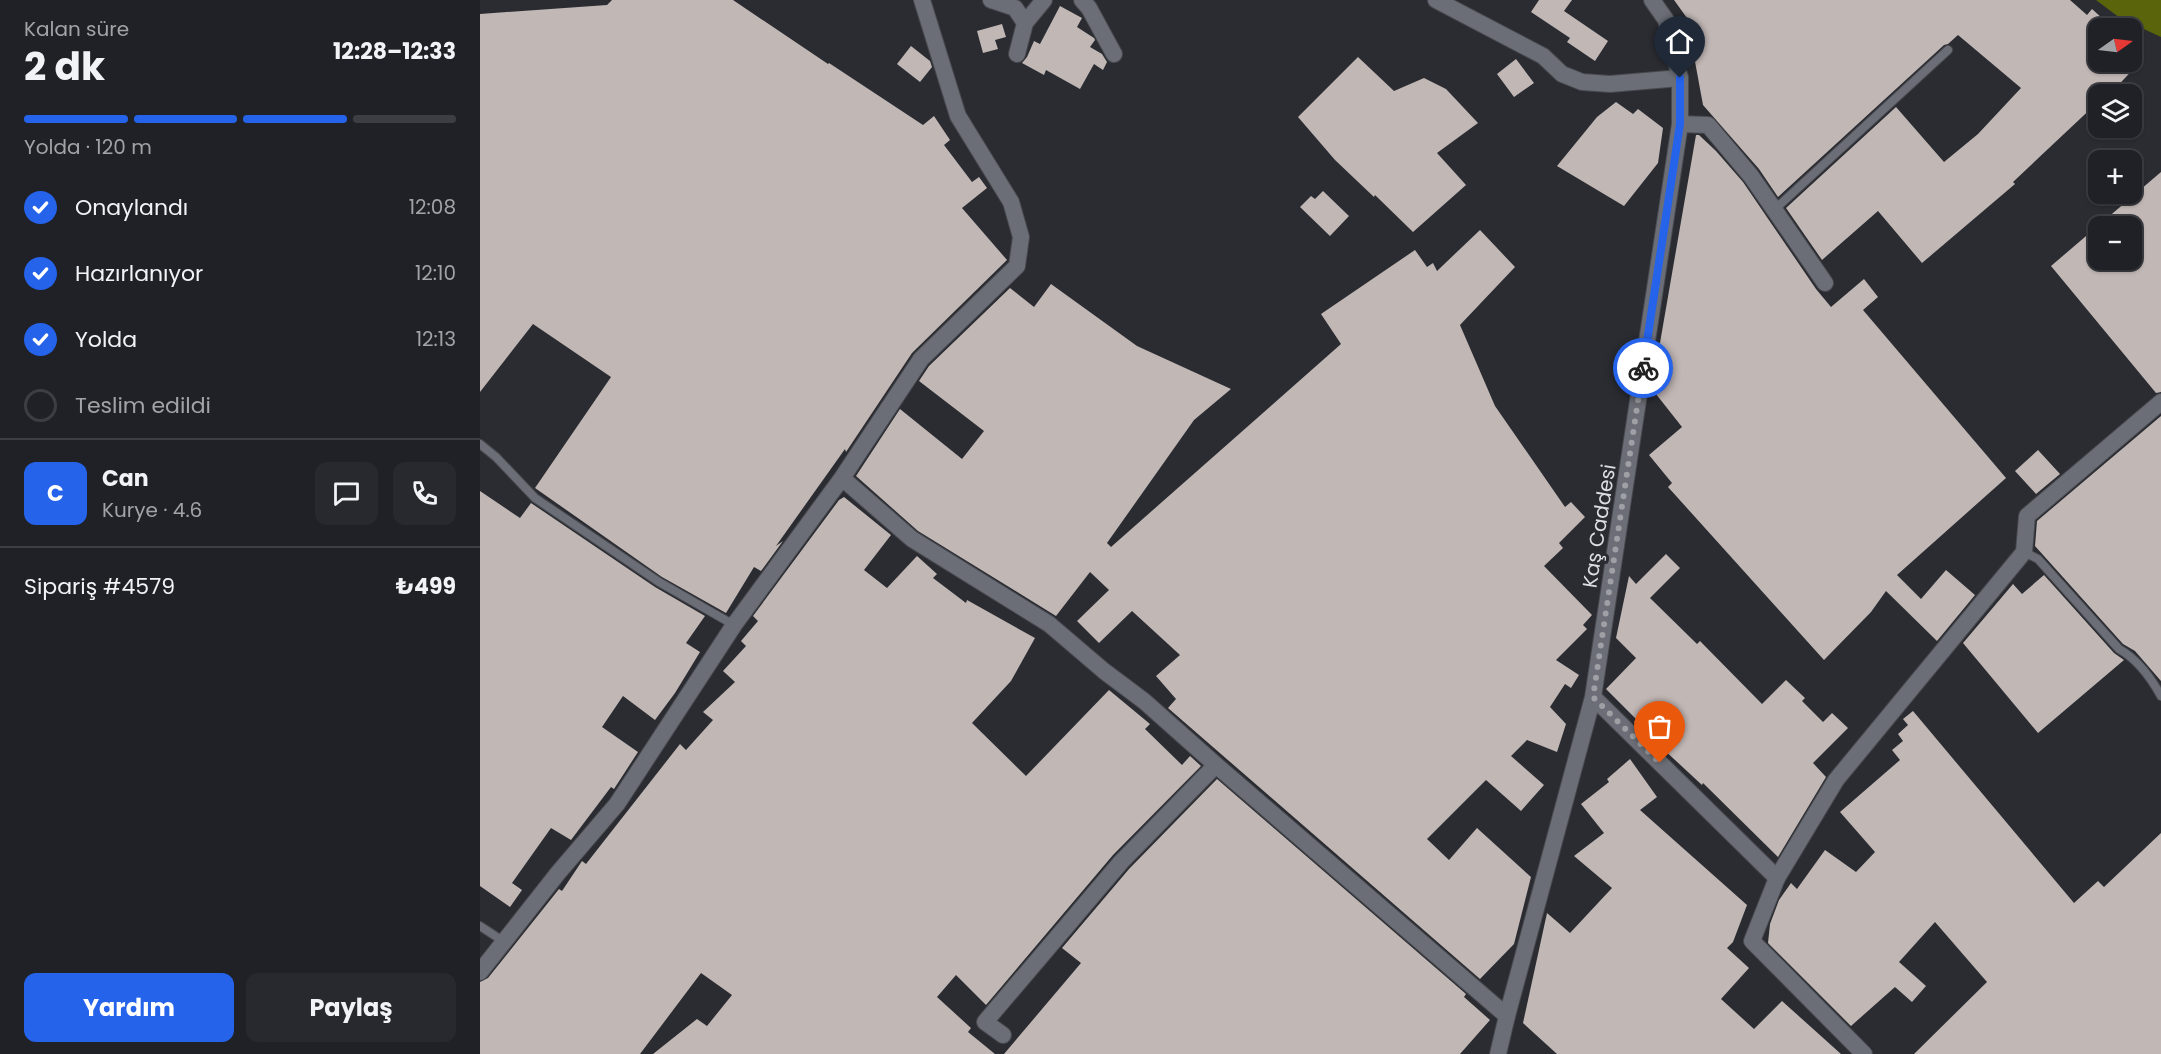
<!DOCTYPE html>
<html lang="tr">
<head>
<meta charset="utf-8">
<style>
  :root { --surface:#202126; --page:#28292e; --text:#f1f3f6; --muted:#a2a3a7; --line:#3d3e43; --accent:#2563eb }
  body { margin:0; font-family:Poppins,sans-serif; background:var(--page); color:var(--text); height:100vh; display:flex; flex-direction:column; font-size:22px; white-space:nowrap }
  * { box-sizing:border-box; margin:0 }
  p { font-size:20px; color:var(--muted) }
  .icon { flex:none; width:33px; height:33px; fill:none; stroke:currentColor; stroke-width:2; stroke-linecap:round; stroke-linejoin:round }
  .map { position:relative; flex:1; overflow:hidden }
  .side { display:flex; flex-direction:column; background:var(--surface); width:480px }
  .side>* { flex:none }
  .needle { width:39px; rotate:76deg }
  .tools { position:absolute; left:1608px; top:18px; display:grid; gap:12px }
  .tools a { display:grid; place-items:center; width:54px; height:54px; border-radius:12px; background:var(--surface); box-shadow:0 2px 4px #0004,0 0 0 2px var(--line); font-size:30px }
  .pin { position:absolute; display:grid; place-items:center; width:51px; height:51px; color:#fff; margin:-62px -26px; border-radius:50% 50% 50% 0; rotate:-45deg; box-shadow:0 0 6px #0007 }
  .pin .icon { rotate:45deg }
  .courier { position:absolute; display:grid; place-items:center; width:60px; height:60px; margin:-30px; border:4px solid #2563eb; border-radius:50%; background:#fff; color:#222; box-shadow:0 2px 8px #0007 }
  .headline em { font-style:normal; font-weight:700 }
  .headline div { display:flex; flex-direction:column-reverse }
  .headline { display:flex; align-items:center; justify-content:space-between; height:102px; padding:0 24px }
  h1 { font-size:39px; font-weight:700; line-height:45px }
  .bar { display:grid; grid-template-columns:repeat(4,1fr); gap:9px 6px; align-content:center; height:72px; padding:0 24px }
  .bar i { height:8px; border-radius:4px; background:var(--line) }
  .bar .current { background:var(--accent) }
  .bar p { grid-column:span 4 }
  .line { display:flex; align-items:center; gap:15px; padding:0 24px; border-top:2px solid var(--line) }
  .line div { flex:1 }
  .round { display:grid; place-items:center; flex:none; width:63px; height:63px; border-radius:12px; background:var(--page) }
  ol { padding:0 24px; list-style:none }
  li { display:flex; align-items:center; gap:18px; height:66px }
  li p { margin-inline-start:auto }
  li .icon { padding:6px; border-radius:50%; background:var(--accent); color:#fff; stroke-width:4 }
  li:last-child { color:var(--muted) }
  li i { width:33px; height:33px; border:3px solid var(--line); border-radius:50% }
  .primary-button { display:flex; gap:12px; margin-top:auto; padding:12px 24px }
  .primary-button a { flex:1; height:69px; border-radius:12px; background:var(--accent); color:#fff; font-size:24px; font-weight:700; line-height:69px; text-align:center }
  .primary-button a+a { background:var(--page); color:var(--text) }
  main { display:flex; flex:1; min-height:0 }
  .map>svg:first-child { display:block }
  .forest { fill:#5a640b }
  .building { fill:#c1b7b5; fill-rule:evenodd }
  .lines { fill:none; stroke-linecap:round; stroke-linejoin:round }
  .service-casing { stroke:#47494e; stroke-width:10 }
  .minor-casing { stroke:#47494e; stroke-width:18 }
  .tertiary-casing { stroke:#47494e; stroke-width:18 }
  .service { stroke:#6b6e76; stroke-width:8 }
  .minor { stroke:#6b6e76; stroke-width:16 }
  .tertiary { stroke:#6b6e76; stroke-width:16 }
  .done { stroke:#9ea0a5; stroke-width:6; stroke-dasharray:0 10.8 }
  .route { stroke:#2563eb; stroke-width:8 }
  .labels { text-anchor:middle; dominant-baseline:central; stroke-width:6; stroke-linejoin:round; paint-order:stroke }
  .street-label { font-size:20px; fill:#dddee3; stroke:#2a2c32 }
</style>
</head>
<body>
<main>
<section class="side">
<div class="headline"><div><h1>2 dk</h1><p>Kalan süre</p></div><em>12:28–12:33</em></div>
<div class="bar"><i class="current"></i><i class="current"></i><i class="current"></i><i></i><p>Yolda · 120 m</p></div>
<ol>
<li><svg class="icon" aria-label="check" viewBox="0 0 24 24"><path d="M5 12l5 5 9-10"/></svg>Onaylandı<p>12:08</p></li>
<li><svg class="icon" aria-label="check" viewBox="0 0 24 24"><path d="M5 12l5 5 9-10"/></svg>Hazırlanıyor<p>12:10</p></li>
<li><svg class="icon" aria-label="check" viewBox="0 0 24 24"><path d="M5 12l5 5 9-10"/></svg>Yolda<p>12:13</p></li>
<li><i></i>Teslim edildi</li>
</ol>
<div class="line" style="height:108px"><b class="round" style="background:var(--accent);color:#fff">C</b><div><b>Can</b><p>Kurye · 4.6</p></div><a class="round"><svg class="icon" aria-label="chat" viewBox="0 0 24 24"><path d="M4 5h16v11H9l-5 4z"/></svg></a><a class="round"><svg class="icon" aria-label="phone" viewBox="0 0 24 24"><path d="M5 4h4l2 5-3 2q2 4 5 5l2-3 5 2v4C11 20 4 13 5 4z"/></svg></a></div>
<div class="line" style="height:78px"><div>Sipariş #4579</div><b>₺499</b></div>
<div class="primary-button"><a>Yardım</a><a>Paylaş</a></div>
</section>
<div class="map">
<svg width="1681" height="1054" viewBox="0 0 1681 1054">
  <rect width="100%" height="100%" fill="#2a2c32"/>
  <path class="forest" d="M1616,0H1681V37L1640,18Z"/>
  <path class="building" d="M132,0H253L348,64L349,63L443,125L454,116L470,140L464,145L492,182L499,177L507,188L482,208L527,260L432,353L366,452L365,449L296,546L303,541L281,571L274,567L246,613L182,577L55,488L131,377L53,324L0,392V14L127,5Z
    M1059,0H1092L1084,11L1128,41L1115,61L1087,42L1090,38L1051,12Z
    M1194,0H1590L1607,15L1612,9L1633,28H1618V62H1660L1630,94H1618V102L1533,182L1535,184L1442,263L1398,211L1342,260L1306,208L1416,107L1464,162L1498,134L1541,88L1478,35L1468,44L1464,45L1298,197L1279,169L1223,105L1207,18Z
    M580,6L602,18L597,27L614,38L615,40L610,47L622,54L627,62L623,70L614,64L600,89L566,70L564,75L542,63L547,57L554,41L560,44Z
    M522,24L526,37L515,40L518,49L503,53L497,31Z
    M431,46L450,61L452,67L440,82L417,64Z
    M878,57L914,91L944,78L966,89L998,123L957,153L986,185L933,232L895,195L894,197L855,160L818,117Z
    M1036,59L1054,83L1034,97L1017,74Z
    M1136,102L1153,114L1158,109L1183,128L1178,163L1144,206L1077,166L1117,117Z
    M1216,135H1219L1236,151L1263,182L1336,289L1351,307L1384,279L1398,297L1383,310L1526,478L1417,575L1441,599L1466,570L1495,595L1457,641L1406,591L1391,612L1344,660L1188,487L1192,483L1169,455L1202,427L1172,389Z
    M1681,172V392L1676,393L1571,266ZM1618,226H1652V260H1618Z
    M843,191L869,216L850,236L820,207L831,196L835,199Z
    M1000,230L1035,267L980,325L1015,406L1085,507L1091,502L1105,517L1079,543L1083,548L1064,566L1112,615L1103,625L1107,629L1076,660L1099,675L1091,688L1085,684L1070,707L1086,724L1077,752L1047,740L1031,756L1064,785L1041,811L1006,780L947,839L969,860L997,828L1051,877L1034,944L1000,979L688,708L696,699L676,676L700,655L652,611L619,643L597,621L629,590L610,572L576,616L438,531L376,476L420,409L482,459L504,431L439,381L449,366L530,288L554,307L571,284L657,346L751,389L714,420L627,543L631,547L861,344L841,314L935,250L947,267L953,263L957,271Z
    M1681,416V681L1655,651L1643,644L1555,546L1557,521Z
    M1558,450L1580,474L1556,494L1535,471Z
    M0,491L40,518L51,503L175,587L225,616L206,643L220,652L195,693L175,720L143,696L122,727L158,752L134,789L131,787L91,840L71,828L32,883L42,890L30,907L0,886Z
    M364,497L411,535L384,570L407,588L437,556L457,574L453,578L486,603L487,600L555,638L531,681L492,723L546,776L629,690L670,724L665,729L702,765L710,756L721,766L633,855L506,1005L476,975L457,997L491,1028L488,1032L515,1054H173L217,1019L227,1026L252,995L221,973L160,1054H0V982L8,978L79,889L82,891L102,861L106,864L200,744L206,750L233,720L223,712L255,682L243,671L266,646L261,641L278,621L273,616L359,500Z
    M1186,554L1200,568L1170,598L1217,644L1220,641L1282,704L1306,680L1325,698L1322,701L1343,722L1352,713L1368,728L1333,763L1346,777L1298,857L1223,783L1222,785L1154,722L1156,719L1126,689L1156,658L1136,638L1149,576L1156,584Z
    M1564,575L1634,653L1644,660L1558,733L1483,643L1533,584L1542,594Z
    M1433,711L1594,903L1618,881L1624,887L1681,833V1054H1434L1507,982L1455,922L1419,962L1446,986L1432,1002L1415,987L1371,1026L1288,943L1290,924L1299,900L1311,883L1317,889L1345,850L1376,872L1395,852L1360,812L1420,760L1412,750L1423,741L1418,734L1428,725L1423,719Z
    M1150,759L1177,797L1160,810L1267,905L1253,942L1247,948L1269,968L1241,999L1274,1029L1302,1001L1361,1054H1077L1043,1023L1067,913L1090,933L1132,888L1094,856L1124,833L1101,804L1129,782L1127,779Z
    M737,779L986,994L984,997L1010,1020L980,1054H524L601,963L582,948L649,869Z"/>
  <g class="lines">
    <g class="service-casing">
      <path id="service" d="M1294,210L1468,50
        M0,444L16,457L55,498L179,582L254,625
        M1544,552L1558,559L1639,649C1657,659 1671,678 1681,696
        M0,926L23,941"/>
    </g>
    <g class="minor-casing">
      <path id="minor" d="M511,0L535,8L545,23L537,54
        M602,0L609,8L634,54
        M956,0L1063,56L1082,74L1102,82L1130,84L1200,78
        M545,23L564,0
        M1200,124L1228,125L1271,176L1345,283
        M362,478L432,539L569,624L624,671L664,701L736,765L1027,1016
        M1297,878L1356,780L1544,552L1547,516L1681,402
        M0,972L78,873L137,804L254,625L362,478L441,359L537,266L541,237L531,202L478,116L442,0
        M523,1035L505,1022L641,862L736,765"/>
    </g>
    <g class="tertiary-casing">
      <path id="tertiary" d="M1113,697L1297,878L1272,941L1384,1054
        M1018,1054L1027,1016L1113,697L1200,124V78L1186,20L1172,0"/>
    </g>
    <use href="#service" class="service"/>
    <use href="#minor" class="minor"/>
    <use href="#tertiary" class="tertiary"/>
  </g>
  <g class="lines">
    <path class="done" d="M1163,368L1113,697L1180,763"/>
    <path class="route" d="M1163,368L1200,124V78"/>
  </g>
  <g class="labels">
    <g class="street-label">
      <text transform="translate(1119 526) rotate(-81)">Kaş Caddesi</text>
    </g>
  </g>
</svg>
<div class="tools">
<a><svg class="needle" viewBox="-14 -14 28 28"><path d="M0-13l5 13h-10z" fill="#e53935"/><path d="M0 13l5-13h-10z" fill="#a2a3a7"/></svg></a>
<a><svg class="icon" aria-label="layers" viewBox="0 0 24 24"><path d="M12 4l9 5-9 5-9-5zM3 14l9 5 9-5"/></svg></a>
<a>+</a>
<a>−</a>
</div>
<div class="pin" style="left:1180px;top:763px;background:#ea580c"><svg class="icon" aria-label="bag" viewBox="0 0 24 24"><path d="M5 8h14l-1 12H6zM9 8a3 3 0 0 1 6 0"/></svg></div>
<div class="pin" style="left:1200px;top:78px;background:#1f2937"><svg class="icon" aria-label="home" viewBox="0 0 24 24"><path d="M3 11l9-7 9 7M6 9v11h12V9"/></svg></div>
<div class="courier" style="left:1163px;top:368px"><svg class="icon" aria-label="bike" viewBox="0 0 24 24"><circle cx="6" cy="16" r="4"/><circle cx="18" cy="16" r="4"/><path d="M6 16l4-8h5l3 8M10 8l3 8H6M13 5h3"/></svg></div>
</div>
</main>
</body>
</html>
